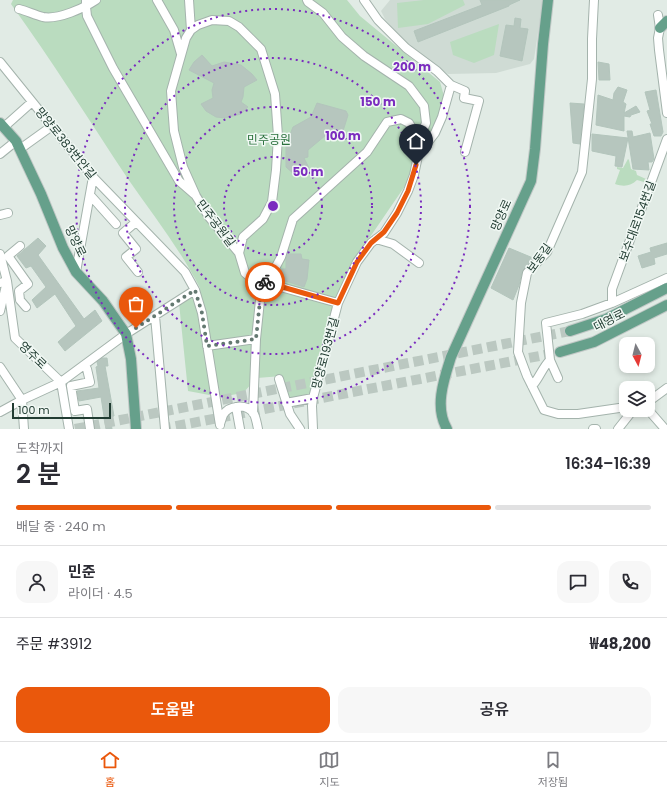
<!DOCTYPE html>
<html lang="ko">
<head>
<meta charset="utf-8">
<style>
  :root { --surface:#fff; --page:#f7f7f7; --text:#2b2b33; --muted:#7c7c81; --line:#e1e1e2; --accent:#ea580c }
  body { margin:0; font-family:Poppins,"Noto Sans KR",sans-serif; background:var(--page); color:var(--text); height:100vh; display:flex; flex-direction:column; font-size:15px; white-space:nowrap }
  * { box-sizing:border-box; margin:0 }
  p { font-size:13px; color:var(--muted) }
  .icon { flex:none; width:22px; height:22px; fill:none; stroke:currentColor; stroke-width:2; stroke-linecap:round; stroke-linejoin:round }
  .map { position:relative; height:429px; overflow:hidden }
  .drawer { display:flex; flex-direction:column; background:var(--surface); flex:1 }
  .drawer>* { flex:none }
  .needle { width:26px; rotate:173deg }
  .tools { position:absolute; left:619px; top:337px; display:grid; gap:8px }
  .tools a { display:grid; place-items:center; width:36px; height:36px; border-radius:8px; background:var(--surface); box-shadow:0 2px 6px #0003; font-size:20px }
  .scale { position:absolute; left:12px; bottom:10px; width:99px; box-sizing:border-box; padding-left:4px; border:2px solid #213c32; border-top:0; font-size:11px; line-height:14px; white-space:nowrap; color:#213c32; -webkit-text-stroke:3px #f1f8f4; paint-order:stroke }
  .pin { position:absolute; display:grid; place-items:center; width:34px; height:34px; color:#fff; margin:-41px -17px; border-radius:50% 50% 50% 0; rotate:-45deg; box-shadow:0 0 4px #0007 }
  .pin .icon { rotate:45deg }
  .courier { position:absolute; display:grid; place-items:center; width:40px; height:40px; margin:-20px; border:3px solid #ea580c; border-radius:50%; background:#fff; color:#222; box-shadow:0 1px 5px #0007 }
  .head em { font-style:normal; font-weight:600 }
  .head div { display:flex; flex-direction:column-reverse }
  .head { display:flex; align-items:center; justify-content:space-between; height:68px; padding:0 16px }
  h1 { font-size:26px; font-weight:600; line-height:30px }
  .bar { display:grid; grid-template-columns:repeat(4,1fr); gap:6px 4px; align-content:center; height:48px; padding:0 16px }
  .bar i { height:5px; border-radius:3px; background:var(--line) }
  .bar .active { background:var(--accent) }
  .bar p { grid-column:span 4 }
  .line { display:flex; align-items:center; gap:10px; padding:0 16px; border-top:1px solid var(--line) }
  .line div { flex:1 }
  .round { display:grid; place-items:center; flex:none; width:42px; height:42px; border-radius:12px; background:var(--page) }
  .action { display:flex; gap:8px; margin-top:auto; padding:8px 16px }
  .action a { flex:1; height:46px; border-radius:12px; background:var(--accent); color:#fff; font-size:16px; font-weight:600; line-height:46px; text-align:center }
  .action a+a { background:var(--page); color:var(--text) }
  .tab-bar { display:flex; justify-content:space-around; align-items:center; height:56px; border-top:1px solid var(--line); background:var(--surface); font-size:11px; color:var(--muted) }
  .tab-bar a { display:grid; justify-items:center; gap:2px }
  .tab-bar .active { color:var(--accent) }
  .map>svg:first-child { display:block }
  .built { fill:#cfdbd4 }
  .green { fill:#badcbf }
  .building { fill:#b6c6be; stroke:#b3c5bc }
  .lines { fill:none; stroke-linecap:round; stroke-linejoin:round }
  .major-tunnel { stroke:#bbc8c1; stroke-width:10; stroke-dasharray:10 5; stroke-linecap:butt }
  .minor-casing { stroke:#a4b3ac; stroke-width:10 }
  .major-casing { stroke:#c1c8c6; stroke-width:12 }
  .minor { stroke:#fff; stroke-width:8 }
  .major { stroke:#66a08b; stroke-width:10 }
  .done { stroke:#647971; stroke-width:4; stroke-dasharray:0 7.2 }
  .route { stroke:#ea580c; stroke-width:5 }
  .ring { fill:none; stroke:#7b2cbf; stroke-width:2; stroke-dasharray:2 4 }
  .labels { text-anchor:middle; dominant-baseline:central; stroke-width:3; stroke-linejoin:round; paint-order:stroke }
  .park-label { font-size:12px; fill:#2c723f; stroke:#f1f8f4 }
  .street-label { font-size:12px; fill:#213c32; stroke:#f1f8f4 }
  .centre { fill:#7b2cbf; stroke:#f1f8f4; stroke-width:2 }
  .ring-label { font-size:12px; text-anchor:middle; font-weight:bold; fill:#7b2cbf; stroke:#f1f8f4; stroke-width:3; stroke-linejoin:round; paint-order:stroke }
</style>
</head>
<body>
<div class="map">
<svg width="667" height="429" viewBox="0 0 667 429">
  <rect width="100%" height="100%" fill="#e1ebe5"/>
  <path class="built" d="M390,0H543L534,59L530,64L496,73L448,74L403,41L385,19L381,11Z"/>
  <path class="green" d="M13,0H347L360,16L440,82L444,96L437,122L415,156L407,183L355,259L333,305L310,395L288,398L282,376L257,378L243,393L220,397L188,391L179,303L200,288C180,249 153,215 128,179C89,120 52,61 11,4Z
    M424,0H463L465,5L428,24L398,28L397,3Z
    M499,24L494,55L474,63L453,55L450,42Z
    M628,159L629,160L631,169L636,171L637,175L646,179L644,182L637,180C631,186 624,187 615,184L620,170L617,169V167L623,168Z"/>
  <path class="building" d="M480,0H520L509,5V6L418,42L414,31L482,5Z
    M515,18L521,19L520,28L528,29L522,61L500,56L506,25L514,26Z
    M202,55L212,66L224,62L241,65L252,74L257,80L244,87L243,97L241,102L248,107L241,114L225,118L216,117L206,111L201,104L213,98L212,90L214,83L189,70L194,62Z
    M598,62L609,64L610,80H599Z
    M618,87L627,90L623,102L626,104L624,113L636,106L640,112L631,115L630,117L624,116V131L596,125L598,95L613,100L614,93Z
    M656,90L663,132L661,136H654L650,124H652L647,111L650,110L645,92Z
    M317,103L346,111L348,115L343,131L339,136L326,135L308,150V157L304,158L309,168L304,174L295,175L286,167V145L293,127L311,117Z
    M570,103L584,104L580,144L573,143Z
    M627,131H632L633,137L650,133L654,159L652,162H648L649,170L633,169Z
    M592,134L628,138L622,167L615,166L616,156L592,151Z
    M38,238L46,246L38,255L84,319L95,310L102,321L65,351L58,342L76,326L55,294L37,308L32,300L46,287L31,266L26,268L17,256Z
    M667,243V254L654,258L655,264L642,268L638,256L651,252L650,248Z
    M509,248L533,258L522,272L519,285L513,300L491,288Z
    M288,254H301L302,259L309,260L307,279L304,287L279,279L281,269H286V259Z
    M102,358H107L108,366H105L114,416L110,417L112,429H106L101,397L79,401L77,391L99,388L96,367L98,366L97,362Z"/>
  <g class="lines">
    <path class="major-tunnel" d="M75,429L570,331
      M161,429L560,352"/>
    <g class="minor-casing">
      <path id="minor" d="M86,0V7L87,16L113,68L179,181L194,194
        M157,0L174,30L181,54
        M189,0L191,30
        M307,0L308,2L323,13L342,37L364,56L409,86L424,106L426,123L419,140
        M364,0L378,20L406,48L437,71L451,85L442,117L435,133L418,155
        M594,0L592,39V79L582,172L547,252L527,273L521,303L518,352L527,376L544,410L558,414H578L626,407
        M19,9C27,11 35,15 43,17C58,20 84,8 96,0
        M658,15L660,28L658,38L659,50L667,113
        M0,62L93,177L185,272L195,290L202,313L220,425
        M451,85L465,91L464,98L479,101L465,152
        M4,127L32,102
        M20,149L52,126
        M0,154L16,141
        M90,195L116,224
        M0,215L8,213
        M136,222L123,233L136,249L126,257L138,272
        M376,239L393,244L419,263
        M20,246L8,256L28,284L19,291L20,300L26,307
        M239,253L209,217L196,196L183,167L174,131L171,91L186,38L191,30L198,25L212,20L229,21L239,27L261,49L275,94L278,136L276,170L272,202L263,219L243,237L239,253L245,273L252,279L338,303
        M0,254L7,281L15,338L61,382L69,429
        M76,272L93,177
        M0,283L7,281L0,311
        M612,303V289L667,139
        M155,316L165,429
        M207,346L256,339
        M0,367L22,400L24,429
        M87,369L90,382L71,386L75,411L87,409L90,429
        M558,378L550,360L546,323L582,314L612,303L667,278
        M279,379L290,414L300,429
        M532,386C539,379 542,368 550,360
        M648,402L667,388
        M286,403L313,398
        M648,405L651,413L665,429
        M236,407L240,429
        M0,412L22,400L61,382L126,334L195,290
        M253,413L256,339L262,281L271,276L281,257L293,219L367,152L387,122L401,119L409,123L419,140L418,156L414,175L408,191L397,213L384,233L371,243L357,262L338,303L313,398L312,406L313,429
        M220,424C221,421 222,418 223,415C229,405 247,403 254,414C256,418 257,424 258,429
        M593,429H596
        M618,429L633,410"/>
    </g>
    <g class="major-casing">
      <path id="major" d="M660,28L667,21
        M0,123L16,141L41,194L63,248L76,272L103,301L126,334L131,359L136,429
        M570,331L606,319L667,288
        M560,352L594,342L667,305
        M447,429C434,407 444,379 451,357L531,181L535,149L543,44L548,0"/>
    </g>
    <use href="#minor" class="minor"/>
    <use href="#major" class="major"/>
  </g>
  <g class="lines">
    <path class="done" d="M136,328L195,290L202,313L207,346L256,339L262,281L265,282"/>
    <path class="route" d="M265,282L338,303L357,262L371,243L384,232L397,213L408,191L416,165"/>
  </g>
  <g class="ring">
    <circle cx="273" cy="206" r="49"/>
    <circle cx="273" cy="206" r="99"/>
    <circle cx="273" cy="206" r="148"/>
    <circle cx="273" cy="206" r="197"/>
  </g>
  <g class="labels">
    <g class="park-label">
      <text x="269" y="139">민주공원</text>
    </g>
    <g class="street-label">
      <text transform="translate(66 143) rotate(51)">망양로383번안길</text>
      <text transform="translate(501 215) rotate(-66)">망양로</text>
      <text transform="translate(637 221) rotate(-70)">보수대로154번길</text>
      <text transform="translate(216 223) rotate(53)">민주공원길</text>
      <text transform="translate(76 241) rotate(64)">망양로</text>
      <text transform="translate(539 258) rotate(-54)">보동길</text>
      <text transform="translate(609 320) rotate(-27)">대영로</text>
      <text transform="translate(325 353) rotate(-75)">망양로193번길</text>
      <text transform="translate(33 355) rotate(44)">영주로</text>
    </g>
  </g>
  <circle cx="273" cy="206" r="6" class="centre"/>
  <g class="ring-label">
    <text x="412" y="71">200 m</text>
    <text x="378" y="106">150 m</text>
    <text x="343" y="140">100 m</text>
    <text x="308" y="176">50 m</text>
  </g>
</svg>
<div class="tools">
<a><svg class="needle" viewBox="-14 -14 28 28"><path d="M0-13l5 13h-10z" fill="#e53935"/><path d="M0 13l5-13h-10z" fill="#7c7c81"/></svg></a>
<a><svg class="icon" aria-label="layers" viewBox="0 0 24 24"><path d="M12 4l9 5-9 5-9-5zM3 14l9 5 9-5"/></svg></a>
</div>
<div class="scale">100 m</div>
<div class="pin" style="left:136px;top:328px;background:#ea580c"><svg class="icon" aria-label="bag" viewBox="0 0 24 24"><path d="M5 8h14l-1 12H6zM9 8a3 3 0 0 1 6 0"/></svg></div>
<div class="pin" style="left:416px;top:165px;background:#1f2937"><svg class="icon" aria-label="home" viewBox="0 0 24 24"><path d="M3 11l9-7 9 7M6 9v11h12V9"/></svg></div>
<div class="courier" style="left:265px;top:282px"><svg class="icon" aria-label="bike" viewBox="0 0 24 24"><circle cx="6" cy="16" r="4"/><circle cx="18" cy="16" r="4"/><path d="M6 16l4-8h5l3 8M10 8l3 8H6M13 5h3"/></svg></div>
</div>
<section class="drawer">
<div class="head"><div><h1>2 분</h1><p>도착까지</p></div><em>16:34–16:39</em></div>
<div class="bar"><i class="active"></i><i class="active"></i><i class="active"></i><i></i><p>배달 중 · 240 m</p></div>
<div class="line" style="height:72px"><a class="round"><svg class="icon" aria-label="person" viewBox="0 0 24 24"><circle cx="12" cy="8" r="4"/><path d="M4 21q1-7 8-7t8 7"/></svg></a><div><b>민준</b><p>라이더 · 4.5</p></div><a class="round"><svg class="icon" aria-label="chat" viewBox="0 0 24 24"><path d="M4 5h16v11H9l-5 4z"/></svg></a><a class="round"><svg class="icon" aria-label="phone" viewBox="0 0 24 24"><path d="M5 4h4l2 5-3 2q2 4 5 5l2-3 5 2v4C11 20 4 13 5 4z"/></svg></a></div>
<div class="line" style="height:52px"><div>주문 #3912</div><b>₩48,200</b></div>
<div class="action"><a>도움말</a><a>공유</a></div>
</section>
<nav class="tab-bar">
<a class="active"><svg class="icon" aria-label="home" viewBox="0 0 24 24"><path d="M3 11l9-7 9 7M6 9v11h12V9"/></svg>홈</a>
<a><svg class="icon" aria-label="map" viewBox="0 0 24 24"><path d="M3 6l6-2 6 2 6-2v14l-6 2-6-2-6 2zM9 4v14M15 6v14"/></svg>지도</a>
<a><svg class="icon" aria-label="saved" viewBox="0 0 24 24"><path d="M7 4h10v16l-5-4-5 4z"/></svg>저장됨</a>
</nav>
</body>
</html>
